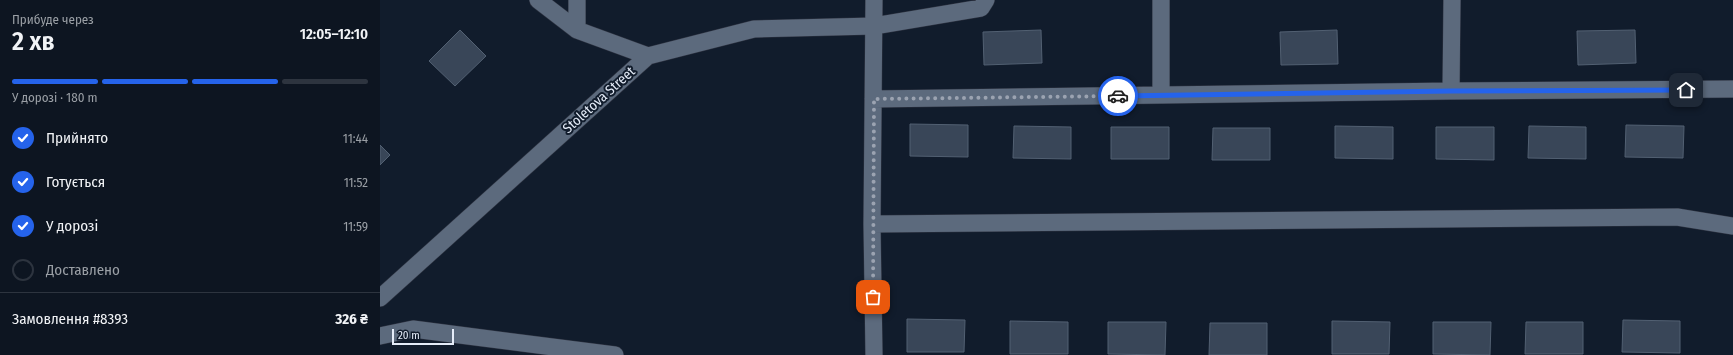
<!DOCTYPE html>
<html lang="uk">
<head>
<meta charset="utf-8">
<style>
  :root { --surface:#0d1521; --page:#1b222e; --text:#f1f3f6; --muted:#9a9fa5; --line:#2d343f; --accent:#2563eb }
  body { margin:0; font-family:"Fira Sans Condensed",sans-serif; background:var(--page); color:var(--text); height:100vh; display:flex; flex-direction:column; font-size:15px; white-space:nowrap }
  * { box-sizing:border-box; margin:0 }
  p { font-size:13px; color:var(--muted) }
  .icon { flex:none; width:22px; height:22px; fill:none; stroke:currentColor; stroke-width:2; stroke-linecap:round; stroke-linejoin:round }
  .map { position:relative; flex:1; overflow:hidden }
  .panel { display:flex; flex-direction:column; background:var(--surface); width:380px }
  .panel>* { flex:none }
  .scale { position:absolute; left:12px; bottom:10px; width:62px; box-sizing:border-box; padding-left:4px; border:2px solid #e5ecf8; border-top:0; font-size:11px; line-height:14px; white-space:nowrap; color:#e5ecf8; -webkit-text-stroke:3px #111c2c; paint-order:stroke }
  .pin { position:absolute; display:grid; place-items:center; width:34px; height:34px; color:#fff; margin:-17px; border-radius:8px; box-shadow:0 2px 6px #0006 }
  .courier { position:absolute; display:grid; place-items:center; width:40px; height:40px; margin:-20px; border:3px solid #2563eb; border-radius:50%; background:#fff; color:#222; box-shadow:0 1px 5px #0007 }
  .head em { font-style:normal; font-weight:600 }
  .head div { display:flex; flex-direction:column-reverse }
  .head { display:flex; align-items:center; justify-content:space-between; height:68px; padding:0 12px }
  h1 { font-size:26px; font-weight:600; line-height:30px }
  .bar { display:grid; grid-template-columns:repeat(4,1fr); gap:6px 4px; align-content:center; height:48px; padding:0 12px }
  .bar i { height:5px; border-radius:3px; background:var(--line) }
  .bar .active { background:var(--accent) }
  .bar p { grid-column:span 4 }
  .line { display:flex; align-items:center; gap:10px; padding:0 12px; border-top:1px solid var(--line) }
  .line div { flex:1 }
  ol { padding:0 12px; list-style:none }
  li { display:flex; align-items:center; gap:12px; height:44px }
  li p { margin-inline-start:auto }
  li .icon { padding:4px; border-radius:50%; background:var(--accent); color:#fff; stroke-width:4 }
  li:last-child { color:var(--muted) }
  li i { width:22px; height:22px; border:2px solid var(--line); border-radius:50% }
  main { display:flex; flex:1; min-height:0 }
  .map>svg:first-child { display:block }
  .building { fill:#394658; stroke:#526072 }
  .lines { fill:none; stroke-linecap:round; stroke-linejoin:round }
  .minor-casing { stroke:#2f3442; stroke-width:18 }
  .minor { stroke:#5c6a7d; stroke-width:17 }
  .done { stroke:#9ba3b1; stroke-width:4; stroke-dasharray:0 7.2 }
  .route { stroke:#2563eb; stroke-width:5 }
  .labels { text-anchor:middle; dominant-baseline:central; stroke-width:4; stroke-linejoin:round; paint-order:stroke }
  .street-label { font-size:14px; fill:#e5ecf8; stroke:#111c2c }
</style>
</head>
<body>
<main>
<section class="panel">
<div class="head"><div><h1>2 хв</h1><p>Прибуде через</p></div><em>12:05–12:10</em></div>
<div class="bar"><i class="active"></i><i class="active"></i><i class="active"></i><i></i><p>У дорозі · 180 m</p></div>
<ol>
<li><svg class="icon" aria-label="check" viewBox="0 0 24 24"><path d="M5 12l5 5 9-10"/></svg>Прийнято<p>11:44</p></li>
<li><svg class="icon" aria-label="check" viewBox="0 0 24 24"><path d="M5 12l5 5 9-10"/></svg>Готується<p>11:52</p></li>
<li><svg class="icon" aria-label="check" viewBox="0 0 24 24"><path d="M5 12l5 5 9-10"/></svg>У дорозі<p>11:59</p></li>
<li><i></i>Доставлено</li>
</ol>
<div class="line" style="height:52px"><div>Замовлення #8393</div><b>326 ₴</b></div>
</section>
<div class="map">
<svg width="1353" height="355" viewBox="0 0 1353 355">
  <rect width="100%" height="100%" fill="#111c2c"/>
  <path class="building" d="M80,30L106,56L75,86L49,61Z
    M661,30L662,63L604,65L603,32Z
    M957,30L958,64L901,65L900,32Z
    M1255,30L1256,63L1198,65L1197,31Z
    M530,124L588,125V157L530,156Z
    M1246,125L1304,126L1303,158L1245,157Z
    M634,126L691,127V159L633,158Z
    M955,126L1013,127V159L955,158Z
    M1149,126L1206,127V159L1148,158Z
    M731,127H789V159H731Z
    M1056,127H1114V160L1056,159Z
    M833,128H890V160H832Z
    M0,145L10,155L0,165Z
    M527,319L585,320L584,352H527Z
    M1243,320L1300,321V353L1242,352Z
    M630,321L688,322V354H630Z
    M952,321L1010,322L1009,354H952Z
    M728,322H786L785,355L728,354Z
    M1053,322H1111L1110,355L1053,354Z
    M1146,322H1203V354H1145Z
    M830,323H887V355H829Z"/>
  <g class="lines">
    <g class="minor-casing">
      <path id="minor" d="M158,0L197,30
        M197,0V30L268,56
        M781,0V95
        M1071,91L1072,0
        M493,99L1071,91L1353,89
        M492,224L1297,217L1353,226
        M0,298L268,56L374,29L494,26L601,8L606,0
        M0,336L33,329L235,355
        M494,355L492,224L494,0"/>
    </g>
    <use href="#minor" class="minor"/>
  </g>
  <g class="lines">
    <path class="done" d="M493,297L494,99L738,96"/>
    <path class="route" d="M738,96L1071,91L1306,90"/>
  </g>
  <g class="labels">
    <g class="street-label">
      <text transform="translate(219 100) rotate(-42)">Stoletova Street</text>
    </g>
  </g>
</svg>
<div class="scale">20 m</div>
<div class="pin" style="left:493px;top:297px;background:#ea580c"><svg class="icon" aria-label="bag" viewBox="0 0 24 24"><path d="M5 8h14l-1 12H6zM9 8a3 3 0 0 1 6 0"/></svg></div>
<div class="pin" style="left:1306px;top:90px;background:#1f2937"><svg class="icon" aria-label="home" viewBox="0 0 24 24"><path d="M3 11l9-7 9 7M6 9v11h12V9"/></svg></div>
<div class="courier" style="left:738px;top:96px"><svg class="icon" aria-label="car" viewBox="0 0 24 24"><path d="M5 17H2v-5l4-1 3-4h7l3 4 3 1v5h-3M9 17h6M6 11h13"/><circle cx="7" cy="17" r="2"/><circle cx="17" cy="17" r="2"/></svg></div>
</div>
</main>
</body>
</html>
